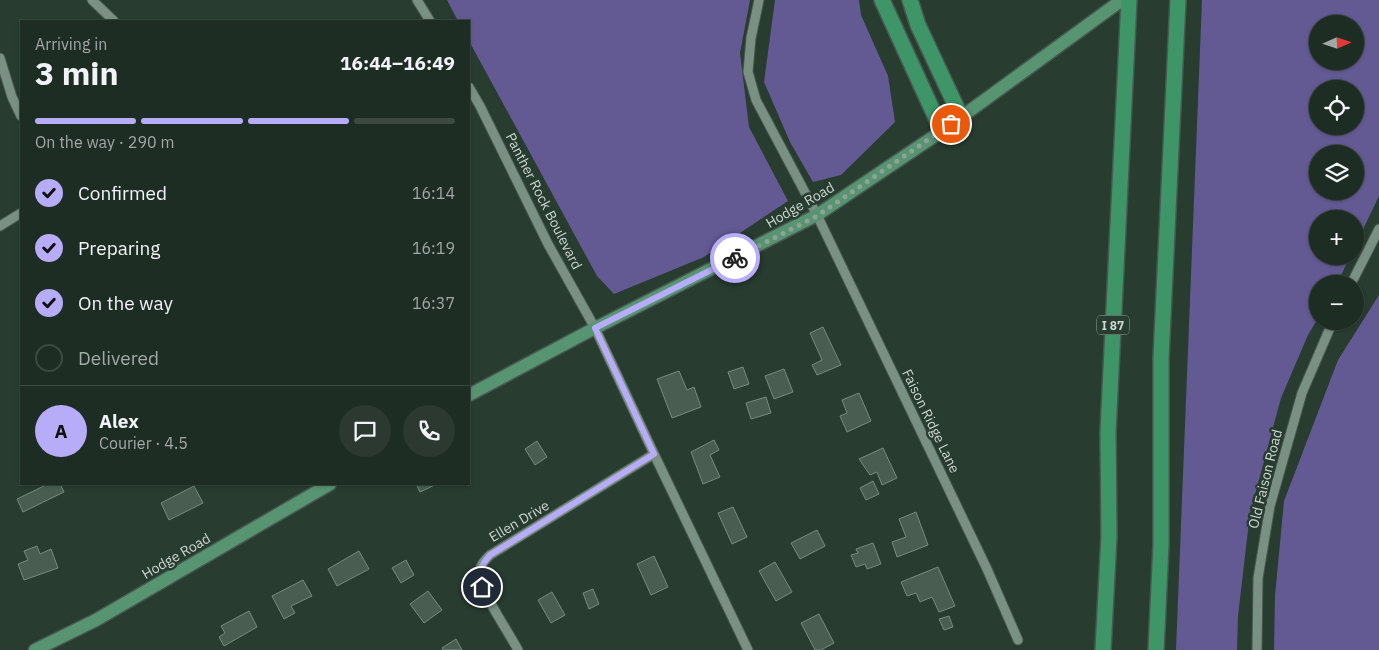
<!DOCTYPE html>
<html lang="en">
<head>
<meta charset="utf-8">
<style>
  :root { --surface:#1e2d24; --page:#2b3931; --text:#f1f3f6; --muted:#a1a8a6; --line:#3c4941; --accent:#b6acf8 }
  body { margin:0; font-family:"IBM Plex Sans",sans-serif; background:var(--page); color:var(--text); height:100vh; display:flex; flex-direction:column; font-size:19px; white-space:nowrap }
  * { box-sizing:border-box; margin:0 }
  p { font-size:16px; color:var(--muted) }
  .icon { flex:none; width:28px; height:28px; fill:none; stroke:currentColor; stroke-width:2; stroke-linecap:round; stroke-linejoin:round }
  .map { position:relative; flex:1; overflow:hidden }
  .drawer { position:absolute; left:20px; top:20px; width:450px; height:465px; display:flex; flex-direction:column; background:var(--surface); border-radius:0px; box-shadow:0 1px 4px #0004,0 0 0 1px var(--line) }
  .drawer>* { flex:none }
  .needle { width:32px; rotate:87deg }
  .controls { position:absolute; left:1309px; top:15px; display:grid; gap:10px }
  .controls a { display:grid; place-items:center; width:55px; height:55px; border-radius:50%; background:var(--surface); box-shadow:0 1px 4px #0004,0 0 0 1px var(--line); font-size:25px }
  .pin { position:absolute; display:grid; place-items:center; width:42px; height:42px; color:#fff; margin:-21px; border:2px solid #fff; border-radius:50%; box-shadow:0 1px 5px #0007 }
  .courier { position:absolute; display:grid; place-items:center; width:50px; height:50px; margin:-25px; border:4px solid #b6acf8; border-radius:50%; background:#fff; color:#222; box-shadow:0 1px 6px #0007 }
  .head em { font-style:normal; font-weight:700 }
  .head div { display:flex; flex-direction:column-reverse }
  .head { display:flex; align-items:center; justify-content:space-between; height:85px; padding:0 15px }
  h1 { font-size:32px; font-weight:700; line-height:38px }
  .bar { display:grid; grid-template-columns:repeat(4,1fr); gap:8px 5px; align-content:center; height:60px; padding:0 15px }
  .bar i { height:6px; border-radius:4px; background:var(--line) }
  .bar .active { background:var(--accent) }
  .bar p { grid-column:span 4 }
  .line { display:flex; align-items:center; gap:12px; padding:0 15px; border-top:1px solid var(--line) }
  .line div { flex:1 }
  .round { display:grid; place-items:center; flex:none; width:52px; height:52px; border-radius:26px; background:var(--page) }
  ol { padding:0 15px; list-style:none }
  li { display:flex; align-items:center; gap:15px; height:55px }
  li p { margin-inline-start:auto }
  li .icon { padding:5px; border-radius:50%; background:var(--accent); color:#111; stroke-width:4 }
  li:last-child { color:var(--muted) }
  li i { width:28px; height:28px; border:2px solid var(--line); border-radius:50% }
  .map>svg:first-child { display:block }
  .forest { fill:#635a94; fill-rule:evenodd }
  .building { fill:#495e51; stroke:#768c7f }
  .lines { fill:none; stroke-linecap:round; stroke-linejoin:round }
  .minor-casing { stroke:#47584f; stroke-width:11 }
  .major-casing { stroke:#47584f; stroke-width:15 }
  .highway-casing { stroke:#47584f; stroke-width:18 }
  .minor { stroke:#7a9082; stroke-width:9 }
  .major { stroke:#569472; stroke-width:12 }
  .highway { stroke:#3e9668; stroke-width:15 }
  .done { stroke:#92a197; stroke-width:5; stroke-dasharray:0 9 }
  .route { stroke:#b6acf8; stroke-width:6 }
  .labels { text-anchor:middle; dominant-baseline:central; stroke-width:5; stroke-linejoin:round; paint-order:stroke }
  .shield { fill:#283c30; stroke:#9aa89f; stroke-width:1 }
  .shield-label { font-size:12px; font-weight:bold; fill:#cbd7cf }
  .street-label { font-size:14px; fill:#cbd7cf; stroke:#283c30 }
</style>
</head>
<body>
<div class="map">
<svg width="1379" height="650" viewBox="0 0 1379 650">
  <rect width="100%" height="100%" fill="#283c30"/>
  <path class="forest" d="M447,0H750L740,53L749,127L788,201L704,257L614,294L597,276L469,41V21H458Z
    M775,0H859L861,15L888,76L895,122L841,175L813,182L790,142L764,82Z
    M1202,0H1379V196L1355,246V219H1318V256H1350L1337,284H1318L1317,320L1308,335L1281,398L1250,513L1238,616L1237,650H1176ZM1318,24H1355V61H1318ZM1318,89H1355V126H1318ZM1318,154H1355V191H1318Z
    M1379,295V650H1274L1275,596L1284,501L1338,360Z"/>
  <path class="building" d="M823,327L841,365L817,375L812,365L822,360L810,333Z
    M743,367L749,384L734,389L728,372Z
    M784,369L793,392L774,399L765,376Z
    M679,371L687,390L694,387L701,407L672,418L657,379Z
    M859,393L871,421L847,432L840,416L847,413L842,400Z
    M766,397L771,413L751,419L746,403Z
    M714,440L719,450L710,455L720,477L703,484L691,452Z
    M537,441L547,457L535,465L525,449Z
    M883,448L897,478L882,485L877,472L870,475L859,459Z
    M873,481L879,494L866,500L860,488Z
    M48,484H60L64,492L23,512L17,499Z
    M416,484H437L420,492Z
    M194,486L203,503L169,520L161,503Z
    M733,507L747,537L732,544L718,513Z
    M916,512L928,545L897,557L892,542L906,537L899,519Z
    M817,530L825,546L800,559L791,543Z
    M873,543L881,564L867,569L865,564L856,567L851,555L858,553L856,549Z
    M37,546L40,554L51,549L58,568L24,580L18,564L28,560L24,551Z
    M359,551L369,569L337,586L328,569Z
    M654,556L668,587L651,595L637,564Z
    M406,560L414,575L401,583L392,568Z
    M775,562L792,592L776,601L759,571Z
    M938,567L955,606L939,612L932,597L920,602L916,593L907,596L901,582Z
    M303,580L312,596L291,606L295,613L284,619L272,596Z
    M593,589L599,604L589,609L583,593Z
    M428,591L442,610L424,623L410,604Z
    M552,592L565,615L551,623L538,600Z
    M249,611L257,627L224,646L219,637L225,633L221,626Z
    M819,614L834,643L821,650H815L801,623Z
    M949,616L953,627L944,630L939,619Z
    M456,639L462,650H443L442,648Z"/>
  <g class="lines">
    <g class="minor-casing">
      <path id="minor" d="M92,0L114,21
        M417,0L430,21
        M759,0L751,38L748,72L756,100L817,215L987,569L1018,640
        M0,58L12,97L21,116
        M469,87L480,106L548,244L595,328L654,454
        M0,226L21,213
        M1351,284L1379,229
        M518,650C511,636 478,587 479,575C479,566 485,560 490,555L654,454L748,650
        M1257,650L1258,578L1270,506L1302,393L1333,321"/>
    </g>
    <g class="major-casing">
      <path id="major" d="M469,395L595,328L817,215L942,131L1122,0
        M35,650L96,620L330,484"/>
    </g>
    <g class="highway-casing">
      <path id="highway" d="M882,0L942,131
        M910,0L918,25L961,117
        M1103,650L1109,536L1108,432L1129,0
        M1156,650L1161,545V358L1178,0"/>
    </g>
    <use href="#minor" class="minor"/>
    <use href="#major" class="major"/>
    <use href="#highway" class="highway"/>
  </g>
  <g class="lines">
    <path class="done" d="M735,258L817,216L951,124"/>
    <path class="route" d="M482,587C478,573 480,566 490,555L654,454L595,328L735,258"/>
  </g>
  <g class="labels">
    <rect class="shield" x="1097" y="315.5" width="32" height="19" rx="4"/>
    <g class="shield-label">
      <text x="1113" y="325">I 87</text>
    </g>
    <g class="street-label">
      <text transform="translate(544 201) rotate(63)">Panther Rock Boulevard</text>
      <text transform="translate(800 205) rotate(-30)">Hodge Road</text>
      <text transform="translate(931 421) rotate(64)">Faison Ridge Lane</text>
      <text transform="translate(1265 479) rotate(-76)">Old Faison Road</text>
      <text transform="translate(519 521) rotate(-31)">Ellen Drive</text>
      <text transform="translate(176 556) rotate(-30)">Hodge Road</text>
    </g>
  </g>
</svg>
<div class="controls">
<a><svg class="needle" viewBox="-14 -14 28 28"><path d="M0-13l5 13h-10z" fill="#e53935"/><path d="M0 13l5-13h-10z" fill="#a1a8a6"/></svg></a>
<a><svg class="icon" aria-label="locate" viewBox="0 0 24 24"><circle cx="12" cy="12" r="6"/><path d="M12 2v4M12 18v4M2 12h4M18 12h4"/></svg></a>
<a><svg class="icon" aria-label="layers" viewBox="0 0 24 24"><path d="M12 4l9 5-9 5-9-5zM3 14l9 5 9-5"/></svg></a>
<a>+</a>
<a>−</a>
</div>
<div class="pin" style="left:951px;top:124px;background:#ea580c"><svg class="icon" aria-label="bag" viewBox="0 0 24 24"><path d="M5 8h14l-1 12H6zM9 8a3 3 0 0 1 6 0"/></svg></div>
<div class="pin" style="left:482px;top:587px;background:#1f2937"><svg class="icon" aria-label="home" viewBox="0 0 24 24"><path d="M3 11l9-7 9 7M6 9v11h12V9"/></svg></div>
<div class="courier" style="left:735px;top:258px"><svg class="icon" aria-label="bike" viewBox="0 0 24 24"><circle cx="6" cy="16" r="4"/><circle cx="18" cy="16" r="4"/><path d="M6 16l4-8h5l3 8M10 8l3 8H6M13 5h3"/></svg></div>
<section class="drawer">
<div class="head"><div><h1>3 min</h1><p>Arriving in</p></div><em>16:44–16:49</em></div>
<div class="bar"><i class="active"></i><i class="active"></i><i class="active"></i><i></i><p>On the way · 290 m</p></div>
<ol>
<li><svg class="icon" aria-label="check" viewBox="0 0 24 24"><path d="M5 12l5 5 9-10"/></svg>Confirmed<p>16:14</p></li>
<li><svg class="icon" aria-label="check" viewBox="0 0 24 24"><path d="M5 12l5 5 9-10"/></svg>Preparing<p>16:19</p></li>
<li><svg class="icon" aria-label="check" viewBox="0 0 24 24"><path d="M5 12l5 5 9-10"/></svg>On the way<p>16:37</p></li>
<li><i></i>Delivered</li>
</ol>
<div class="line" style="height:90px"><b class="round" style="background:var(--accent);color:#111">A</b><div><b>Alex</b><p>Courier · 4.5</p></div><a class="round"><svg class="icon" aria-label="chat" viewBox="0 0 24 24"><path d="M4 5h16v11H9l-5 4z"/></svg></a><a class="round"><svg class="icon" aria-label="phone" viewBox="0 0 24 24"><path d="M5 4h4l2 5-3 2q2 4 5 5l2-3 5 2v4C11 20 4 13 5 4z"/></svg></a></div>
</section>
</div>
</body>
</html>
